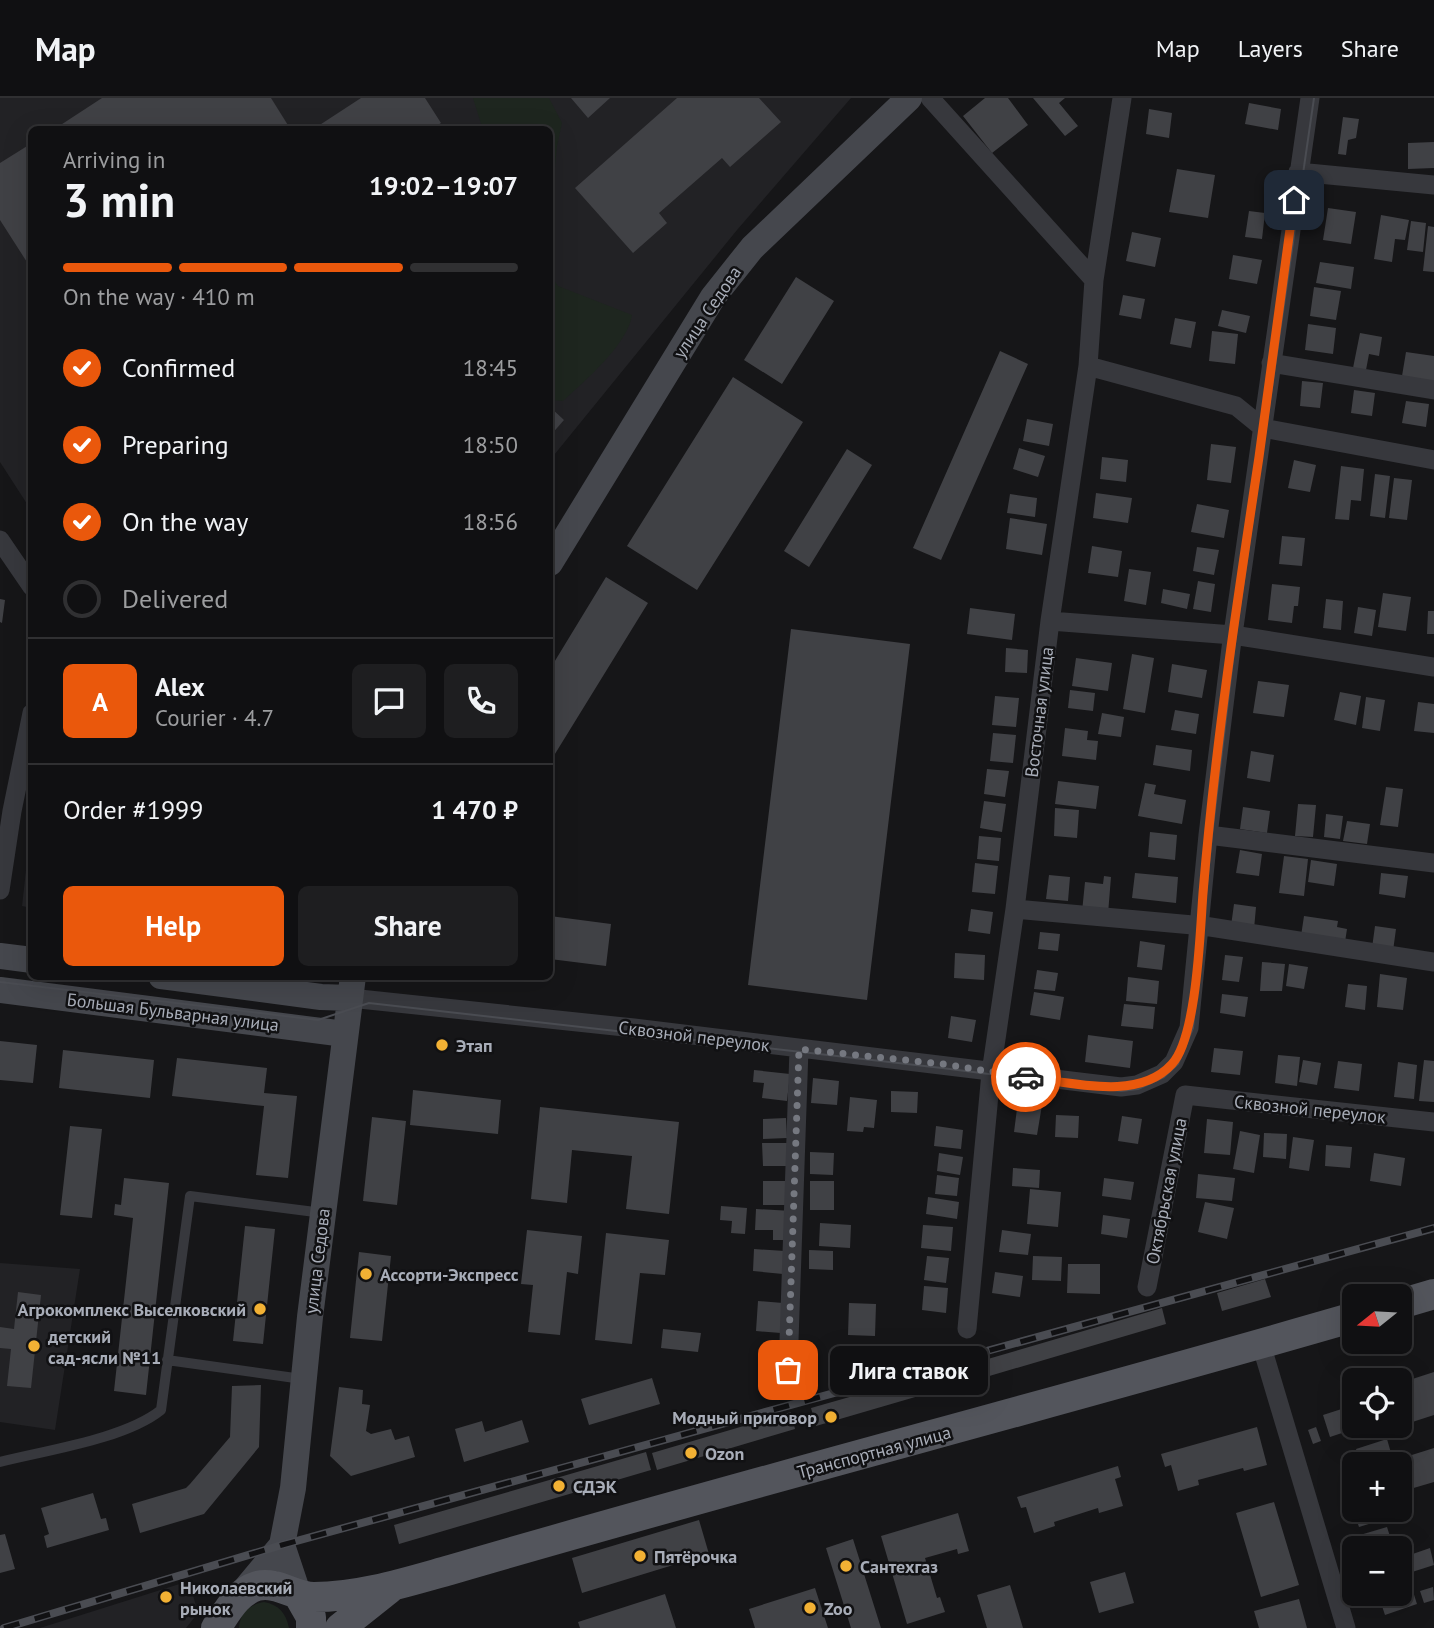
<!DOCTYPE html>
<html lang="en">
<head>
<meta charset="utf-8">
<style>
  :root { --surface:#101012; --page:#1e1e20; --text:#f1f3f6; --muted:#9c9d9f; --line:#303032; --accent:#ea580c }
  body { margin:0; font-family:"PT Sans",sans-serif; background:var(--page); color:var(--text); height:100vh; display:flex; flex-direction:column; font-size:26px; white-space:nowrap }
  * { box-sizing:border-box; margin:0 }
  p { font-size:23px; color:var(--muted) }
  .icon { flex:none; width:38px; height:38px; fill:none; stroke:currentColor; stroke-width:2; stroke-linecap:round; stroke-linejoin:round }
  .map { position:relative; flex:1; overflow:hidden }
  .details { position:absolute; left:28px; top:28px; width:525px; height:854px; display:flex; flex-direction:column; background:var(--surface); border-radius:10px; box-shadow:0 7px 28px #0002,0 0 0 2px var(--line) }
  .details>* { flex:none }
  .needle { width:46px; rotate:252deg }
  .tools { position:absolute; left:1342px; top:1186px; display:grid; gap:14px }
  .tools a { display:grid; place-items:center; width:70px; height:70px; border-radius:10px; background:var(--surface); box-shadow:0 7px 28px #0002,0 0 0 2px var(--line); font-size:35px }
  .pin { position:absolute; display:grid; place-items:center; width:60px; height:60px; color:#fff; margin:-30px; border-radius:14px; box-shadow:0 4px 10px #0006 }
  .courier { position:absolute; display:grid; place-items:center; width:70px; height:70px; margin:-35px; border:5px solid #ea580c; border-radius:50%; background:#fff; color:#222; box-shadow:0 2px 9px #0007 }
  .bubble { position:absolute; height:49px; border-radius:10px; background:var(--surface); box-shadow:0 7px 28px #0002,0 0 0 2px var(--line); font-size:23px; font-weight:700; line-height:49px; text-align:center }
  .overview em { font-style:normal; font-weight:700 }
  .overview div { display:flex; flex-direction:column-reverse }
  .overview { display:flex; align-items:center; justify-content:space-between; height:119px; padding:0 35px }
  h1 { font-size:46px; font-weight:700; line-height:52px }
  .bar { display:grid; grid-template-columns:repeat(4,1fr); gap:10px 7px; align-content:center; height:84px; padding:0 35px }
  .bar i { height:9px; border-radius:5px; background:var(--line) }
  .bar .current { background:var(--accent) }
  .bar p { grid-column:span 4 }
  .line { display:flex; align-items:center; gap:18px; padding:0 35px; border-top:2px solid var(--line) }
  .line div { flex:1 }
  .round { display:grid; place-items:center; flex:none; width:74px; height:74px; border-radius:10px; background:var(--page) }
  ol { padding:0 35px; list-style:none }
  li { display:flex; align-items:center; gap:21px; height:77px }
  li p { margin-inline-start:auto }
  li .icon { padding:7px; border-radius:50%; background:var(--accent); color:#fff; stroke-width:4 }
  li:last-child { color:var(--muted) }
  li i { width:38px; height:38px; border:4px solid var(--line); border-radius:50% }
  .action { display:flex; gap:14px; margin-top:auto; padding:14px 35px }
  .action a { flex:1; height:80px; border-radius:10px; background:var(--accent); color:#fff; font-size:28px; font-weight:700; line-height:80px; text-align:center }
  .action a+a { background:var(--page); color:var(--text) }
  header { display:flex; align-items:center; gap:42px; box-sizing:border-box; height:98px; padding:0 35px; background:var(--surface); border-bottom:2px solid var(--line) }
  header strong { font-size:33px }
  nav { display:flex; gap:38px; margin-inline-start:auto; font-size:24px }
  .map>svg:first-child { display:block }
  .built { fill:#222225 }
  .green { fill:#1e261f }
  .building { fill:#404145 }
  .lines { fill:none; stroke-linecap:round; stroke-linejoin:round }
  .lane { stroke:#37383d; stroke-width:10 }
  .street { stroke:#37383d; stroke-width:19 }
  .secondary { stroke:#45474d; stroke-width:26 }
  .primary { stroke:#53555c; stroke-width:30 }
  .tram { stroke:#4a4c52; stroke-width:2 }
  .rail-casing { stroke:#4a4c52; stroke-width:8 }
  .rail { stroke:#111113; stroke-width:5; stroke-dasharray:16; stroke-linecap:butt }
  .done { stroke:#757880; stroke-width:7; stroke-dasharray:0 12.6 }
  .route { stroke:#ea580c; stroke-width:9 }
  .poi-dot { fill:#f2b134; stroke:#111113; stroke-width:2.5 }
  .labels { text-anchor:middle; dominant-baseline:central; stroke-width:5; stroke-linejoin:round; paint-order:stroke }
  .street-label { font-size:18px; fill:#a8adb8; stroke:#111113 }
  .poi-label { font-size:18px; font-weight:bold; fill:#a8adb8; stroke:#111113; text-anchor:start }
</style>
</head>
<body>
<header>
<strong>Map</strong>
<nav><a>Map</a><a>Layers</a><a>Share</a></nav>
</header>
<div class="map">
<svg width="1434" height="1530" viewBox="0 0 1434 1530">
  <rect width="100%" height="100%" fill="#161618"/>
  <path class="built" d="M0,0H851L737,132L550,362V32H32L31,412L0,364Z
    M31,728L32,810H31L22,808Z
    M0,1165L80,1171L55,1332L0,1324Z
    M189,1483L198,1515L186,1530H40Z"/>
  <path class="green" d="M473,0H549L562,25L557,48L550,120V32L480,31L482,29Z
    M550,176L558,188L632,217C628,246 585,283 563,303L550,302Z
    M264,1504C279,1507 286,1515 289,1530H239C240,1515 248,1507 264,1504Z"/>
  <path class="building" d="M102,0H271L291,32H53Z
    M361,0H425L441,25L430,32H312Z
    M571,0H610L588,20Z
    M677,0H759L781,24L730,69L722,60L659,115L667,125L633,155L575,90Z
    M985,0H1008L1028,27L992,55L963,18Z
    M1033,0H1065L1059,5L1078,28L1065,38Z
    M1249,5L1281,11L1278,32L1245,26Z
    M1149,11L1172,15L1169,40L1146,36Z
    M1343,19L1359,21L1356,40L1348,42L1346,57L1338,56Z
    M1434,44V70L1408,71V45Z
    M32,45V172L0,122V65Z
    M1177,71L1215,77L1208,120L1169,114Z
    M1328,110L1356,114L1351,146L1323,142Z
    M1249,113L1265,115L1262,141L1245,139Z
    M1381,117L1409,122L1405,142L1395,141L1392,164L1374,161Z
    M1411,123L1426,125L1423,154L1407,152Z
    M1428,128L1434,129V174L1423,173Z
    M1132,134L1161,140L1155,169L1126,163Z
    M1233,157L1262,162L1257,186L1229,181Z
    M1320,164L1354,169L1351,191L1316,185Z
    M796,179L834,203L782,286L744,262Z
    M1314,189L1341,193L1336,222L1310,218Z
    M1123,197L1145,201L1141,221L1119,217Z
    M1222,212L1250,218L1246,235L1218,228Z
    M1175,220L1196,224L1191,250L1170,246Z
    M1308,226L1336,230L1333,256L1305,252Z
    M1212,233L1238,236L1235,266L1209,263Z
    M1360,235L1382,239L1379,258L1369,256L1366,272L1353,270Z
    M1000,253L1028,266L941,462L913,450Z
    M1406,254L1434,258V284L1402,278Z
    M733,279L803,324L697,492L627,448Z
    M1302,283L1323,285L1320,310L1300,308Z
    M1354,292L1375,295L1372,318L1351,315Z
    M1406,303L1429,306L1426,329L1402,325Z
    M550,309L564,322L550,338Z
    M1027,321L1053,326L1049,348L1023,343Z
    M1211,346L1236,349L1231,385L1207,382Z
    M1019,350L1045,358L1038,379L1013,371Z
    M847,351L872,367L809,469L784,453Z
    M1102,359L1128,362L1126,384L1100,381Z
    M1294,362L1316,367L1310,394L1288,390Z
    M1341,368L1364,371L1361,403L1351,402L1349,422L1335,421Z
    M1375,376L1390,378L1385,420L1370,418Z
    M1394,380L1412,382L1407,422L1389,420Z
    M1096,395L1132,400L1128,425L1093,420Z
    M1010,396L1037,400L1035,419L1007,415Z
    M1197,406L1229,412L1224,440L1191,434Z
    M1010,420L1047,426L1042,457L1006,451Z
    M1282,438L1305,440L1302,468L1279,466Z
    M1092,448L1122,453L1118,479L1088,475Z
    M1197,449L1219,452L1214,477L1193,473Z
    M1129,471L1151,474L1146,507L1124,503Z
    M606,479L648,505L550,664V571Z
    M1198,483L1215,486L1211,514L1193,511Z
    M1272,486L1300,489L1298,508H1294L1292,525L1268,522Z
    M1163,491L1190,496L1187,511L1161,505Z
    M1383,495L1411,499L1406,533L1378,529Z
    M0,501L5,502L2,525L0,524Z
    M1326,501L1343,503L1341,532L1323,530Z
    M1358,509L1376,512L1372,538L1354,535Z
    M970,510L1015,516L1012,542L967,536Z
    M1428,513H1434V536H1427Z
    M791,531L910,546L867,902L748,887Z
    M1006,550L1028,552L1027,575L1005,574Z
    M1132,556L1154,560L1145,615L1123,611Z
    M1076,560L1112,565L1108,593L1072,588Z
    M1172,566L1207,572L1202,600L1168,594Z
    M1258,583L1289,587L1284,619L1253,615Z
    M1070,592L1095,595L1093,613L1068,610Z
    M1340,594L1361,598L1356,627L1334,622Z
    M995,598L1019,600L1016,629L992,627Z
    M1366,599L1385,602L1380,633L1362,630Z
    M1418,604L1434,606V635L1414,633Z
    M1175,612L1199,616L1196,636L1171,632Z
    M1102,615L1124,619L1121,639L1098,636Z
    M1065,630L1088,633L1087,642L1098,643L1096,662L1062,658Z
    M993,635L1016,637L1013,665L990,663Z
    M1156,647L1192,652L1190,673L1153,667Z
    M1251,653L1274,657L1270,684L1247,680Z
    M987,671L1009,673L1005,699L984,696Z
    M1058,683L1099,688L1096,711L1055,706Z
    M1145,685L1156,687L1154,696L1186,702L1182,726L1138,718Z
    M1386,689L1403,691L1398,729L1380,727Z
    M984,703L1006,706L1002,734L980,730Z
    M1298,706L1316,707L1313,739L1295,738Z
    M1243,709L1270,713L1267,735L1240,731Z
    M1055,710L1079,712L1077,740L1054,738Z
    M1326,716L1343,718L1340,741L1324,739Z
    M1347,723L1370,726L1367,746L1343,743Z
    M1150,734L1177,737L1175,762L1148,759Z
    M979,738L1001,740L999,763L977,761Z
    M1240,752L1262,756L1259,778L1236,775Z
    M1284,758L1308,761L1304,798L1279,795Z
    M1311,762L1337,766L1334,788L1308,784Z
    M975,765L998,768L995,796L972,794Z
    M1135,775L1178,779L1176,805L1132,800Z
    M1381,775L1408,778L1405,800L1379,796Z
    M1049,777L1070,779L1068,803L1046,801Z
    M1104,778L1111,779L1108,816L1082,814L1085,784L1103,786Z
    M1234,806L1256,809L1254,831L1231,828Z
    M971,811L993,814L990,836L968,833Z
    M550,818L611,826L606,868L550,861Z
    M1304,818L1338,823L1337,829L1347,831L1345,844L1301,838Z
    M1375,828L1396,831L1393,853L1372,850Z
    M1040,834L1060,836L1058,853L1038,851Z
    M1140,843L1165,847L1162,872L1137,869Z
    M955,855L985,857L984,882L954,880Z
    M1225,857L1243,859L1239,884L1222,882Z
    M1262,864L1285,866L1282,893H1260Z
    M1289,866L1308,869L1304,891L1286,888Z
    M1037,872L1058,875L1055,893L1034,891Z
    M1380,876L1407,880L1403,912L1377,909Z
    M1128,879L1159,883L1157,906L1126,903Z
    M1348,886L1367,888L1365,912L1345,909Z
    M1034,894L1064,899L1060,922L1030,917Z
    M1222,896L1248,899L1245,919L1220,915Z
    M1124,906L1155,909L1153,931L1121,928Z
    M951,918L976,922L972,944L948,940Z
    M1088,937L1133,943L1130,970L1085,964Z
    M0,943L37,947L33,985L0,982Z
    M1214,950L1243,953L1240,977L1211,974Z
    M63,952L154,962L150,1000L59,990Z
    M1278,957L1300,959L1297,988L1275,985Z
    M177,960L267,970L264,995L297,998L288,1080L256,1077L264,1008L172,998Z
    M1303,962L1321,965L1317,987L1299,984Z
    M1424,962L1434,963V1004L1419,1003Z
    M1338,963L1362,966L1359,993L1334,990Z
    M1398,964L1417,967L1414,1001L1394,999Z
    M754,972L790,976L787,1003L762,1000L764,985L753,984Z
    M813,980L839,983L837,1007L811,1005Z
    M413,992L501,1002L498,1036L410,1027Z
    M891,993L918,994L917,1015L891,1014Z
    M850,999L877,1002L874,1030L864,1029L863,1034L847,1033Z
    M1018,1003L1042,1007L1037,1037L1014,1034Z
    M540,1009L679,1024L669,1116L626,1111L632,1058L572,1052L567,1105L531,1101Z
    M1056,1017L1079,1018L1078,1040L1055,1039Z
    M1122,1018L1142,1021L1138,1046L1118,1043Z
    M372,1019L406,1023L397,1107L363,1103Z
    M786,1020L787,1040L763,1041V1021Z
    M1207,1021L1233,1024L1230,1057L1204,1055Z
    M70,1028L102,1031L92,1120L60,1117Z
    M936,1028L963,1032L961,1051L934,1048Z
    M1240,1033L1260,1037L1254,1075L1233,1071Z
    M1264,1035L1287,1036L1286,1061L1263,1059Z
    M1293,1039L1314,1042L1309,1073L1289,1070Z
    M762,1045H789L790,1068H763Z
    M1326,1047L1352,1049L1350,1070L1325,1068Z
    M810,1054L834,1055L833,1077L810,1076Z
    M939,1055L963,1059L960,1077L937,1073Z
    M1374,1055L1405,1060L1401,1088L1370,1083Z
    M1013,1070L1040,1072L1039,1090L1012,1088Z
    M1198,1076L1235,1080L1232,1103L1196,1100Z
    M937,1077L959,1080L957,1098L935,1096Z
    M124,1080L169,1085L146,1297L114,1293L133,1120L114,1117L115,1106L121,1107Z
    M1104,1080L1134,1084L1131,1102L1102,1098Z
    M763,1083H786V1107H763Z
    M810,1083H834V1112H810Z
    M1030,1091L1061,1094L1058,1129L1027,1126Z
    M928,1099L959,1104L957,1121L926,1116Z
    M1205,1104L1234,1110L1227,1141L1198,1134Z
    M721,1108L747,1110L745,1136L731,1135L732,1123L720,1122Z
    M756,1111L792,1113L790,1142H773V1132H755Z
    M1103,1117L1130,1121L1127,1140L1101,1136Z
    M820,1125L851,1127L850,1150L819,1148Z
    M923,1127L953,1129L951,1153L921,1150Z
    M245,1128L275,1131L263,1246L233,1243Z
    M527,1132L582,1138L578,1176L567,1174L560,1237L528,1234L533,1187L521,1186Z
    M1002,1132L1031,1136L1028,1157L999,1154Z
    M606,1135L669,1142L665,1177L640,1175L632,1246L595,1242Z
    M754,1151L785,1153L783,1176L753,1173Z
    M809,1152L833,1153V1172L809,1171Z
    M359,1154L391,1158L382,1243L350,1240Z
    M927,1158L949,1160L946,1185L924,1182Z
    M1033,1158L1062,1159L1061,1183L1032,1182Z
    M1068,1166H1100V1196L1067,1195Z
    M995,1174L1023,1178L1020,1199L992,1195Z
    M1265,1181L1271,1199L1222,1213L1217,1195Z
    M924,1188L948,1190L946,1215L922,1212Z
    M18,1194L41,1197L31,1290L7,1288L11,1251L0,1250V1229L14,1231Z
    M758,1203L783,1205L781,1235L756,1233Z
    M849,1205L876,1206L875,1238L848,1237Z
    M1162,1210L1166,1226L986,1279L981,1263Z
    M663,1231L701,1235L698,1254L661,1250Z
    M965,1266L970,1283L816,1328L811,1310Z
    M1434,1274V1317L1400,1328V1285Z
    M652,1280L660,1306L589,1327L581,1301Z
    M261,1287L259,1349L204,1416L140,1435L132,1406L186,1390L190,1386L230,1339L232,1288Z
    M339,1289L363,1292L362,1306L370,1307L366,1333L371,1336L391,1331L395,1342L409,1338L415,1359L351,1378L330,1358Z
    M1354,1307V1328L1360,1329L1330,1339L1323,1317Z
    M791,1314L795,1331L657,1372L652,1355Z
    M522,1322L529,1344L464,1364L455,1331L482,1323L485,1334Z
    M1257,1329L1267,1367L1244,1373L1243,1370L1198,1382L1199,1387L1178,1393L1171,1367L1165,1369L1161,1356Z
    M1316,1329L1321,1343L1313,1346L1308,1332Z
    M1387,1341L1391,1355L1360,1365L1356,1351Z
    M1434,1350V1384L1400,1394V1367H1380Z
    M646,1354L651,1372L399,1446L394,1427Z
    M1118,1368L1121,1379L1115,1381L1123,1408L1099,1415L1098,1410L1054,1424L1055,1428L1034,1435L1026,1409L1021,1410L1017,1399Z
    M1354,1374V1408L1344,1377Z
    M93,1395L101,1421L106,1420L109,1432L47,1450L44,1438L49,1436L41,1410Z
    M1274,1404L1299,1487L1261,1499L1236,1415Z
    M1368,1413L1372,1425L1359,1429L1355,1417Z
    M958,1415L969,1453L958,1456L957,1451L925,1460L937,1500L940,1499L945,1514L907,1526L881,1438Z
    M699,1422L709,1456L582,1495L572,1460Z
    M1387,1429L1394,1451H1365L1360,1437Z
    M5,1436L15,1471L0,1475V1437Z
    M853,1441L881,1530H851L826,1450Z
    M1430,1450L1434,1467L1409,1475L1404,1459Z
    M1125,1474L1134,1505L1099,1515L1090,1484Z
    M1408,1478L1417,1506L1385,1517L1378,1496H1400V1481Z
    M1010,1487L1023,1530H987L977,1497Z
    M1433,1489L1434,1502L1424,1505L1420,1493Z
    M815,1490L828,1530H755L749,1511Z
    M665,1496L676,1530H580L578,1524Z
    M1299,1501L1307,1530H1259L1254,1513Z"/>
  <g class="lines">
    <path class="lane" d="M167,1262L302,1281
      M0,1364C47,1352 125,1341 161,1312L190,1098L323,1115"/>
    <path class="street" d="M930,0L1094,182
      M1298,74L1434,87
      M1271,265L1434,292
      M1088,268L1236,308L1263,330L1434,362
      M0,442L32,489
      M1050,523L1233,537L1434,569
      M1208,737L1434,765
      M0,792L12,713L32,615
      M1015,811L1204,828L1434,864
      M350,900L634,930L1121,989L1137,987L1162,976L1174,964L1189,930L1208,737L1231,550L1310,0
      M1147,1189L1185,997L1434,1024
      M967,1231L991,975L1015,811L1050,523L1088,268L1094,182L1122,0
      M1261,1246L1346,1530
      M788,1272L799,951"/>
    <path class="secondary" d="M550,465L713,199L752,150L909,0
      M0,858L32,862
      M161,878L321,899L350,900
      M0,892L345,936
      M282,1447L299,1498
      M242,1495L282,1447L293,1390L310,1219L353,878"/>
    <path class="primary" d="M1400,1206L1434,1196
      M299,1498L311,1519V1530
      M216,1530C227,1514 237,1494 257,1488C278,1483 294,1499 314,1499C360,1499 407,1484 450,1472C750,1384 1054,1306 1354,1219
      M340,1530L389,1491"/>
    <path class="tram" d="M0,884L318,922L369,905L942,970L1121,993L1138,991L1164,979L1178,966L1193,930L1212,737L1236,537L1314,0"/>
    <g class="rail-casing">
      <path id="rail" d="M4,1530L282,1447L1434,1130"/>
    </g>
    <use href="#rail" class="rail"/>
  </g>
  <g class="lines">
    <path class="done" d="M788,1272L799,951L943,966L1026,979"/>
    <path class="route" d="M1026,979C1071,984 1138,1004 1172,966C1197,939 1200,834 1203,795C1215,649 1237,504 1259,359C1271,273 1282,187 1294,102"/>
  </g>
  <g class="poi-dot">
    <circle cx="442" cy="947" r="7"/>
    <circle cx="366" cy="1176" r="7"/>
    <circle cx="260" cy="1211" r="7"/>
    <circle cx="34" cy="1248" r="7"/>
    <circle cx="831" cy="1319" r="7"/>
    <circle cx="691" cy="1355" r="7"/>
    <circle cx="559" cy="1388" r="7"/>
    <circle cx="640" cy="1458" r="7"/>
    <circle cx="846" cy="1468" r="7"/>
    <circle cx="166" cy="1499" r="7"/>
    <circle cx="810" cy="1510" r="7"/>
  </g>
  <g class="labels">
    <g class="street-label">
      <text transform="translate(707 214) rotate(-56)">улица Седова</text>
      <text transform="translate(1039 614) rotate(-83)">Восточная улица</text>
      <text transform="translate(173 914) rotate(7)">Большая Бульварная улица</text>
      <text transform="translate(694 938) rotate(7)">Сквозной переулок</text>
      <text transform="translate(1310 1011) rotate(6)">Сквозной переулок</text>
      <text transform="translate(1166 1093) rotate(-79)">Октябрьская улица</text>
      <text transform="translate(317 1163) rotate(-83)">улица Седова</text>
      <text transform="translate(874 1354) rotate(-15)">Транспортная улица</text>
    </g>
    <g class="poi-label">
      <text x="456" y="947">Этап</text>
      <text x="380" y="1176">Ассорти-Экспресс</text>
      <text x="246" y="1211" text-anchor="end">Агрокомплекс Выселковский</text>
      <text x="48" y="1238">детский<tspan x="48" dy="21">сад-ясли №11</tspan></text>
      <text x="817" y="1319" text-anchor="end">Модный приговор</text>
      <text x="705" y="1355">Ozon</text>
      <text x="573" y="1388">СДЭК</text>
      <text x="654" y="1458">Пятёрочка</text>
      <text x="860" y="1468">Сантехгаз</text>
      <text x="180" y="1489">Николаевский<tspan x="180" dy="21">рынок</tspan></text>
      <text x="824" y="1510">Zoo</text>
    </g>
  </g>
</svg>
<div class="tools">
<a><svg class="needle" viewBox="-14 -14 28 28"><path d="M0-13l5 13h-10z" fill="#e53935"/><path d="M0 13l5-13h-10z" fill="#9c9d9f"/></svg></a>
<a><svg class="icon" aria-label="locate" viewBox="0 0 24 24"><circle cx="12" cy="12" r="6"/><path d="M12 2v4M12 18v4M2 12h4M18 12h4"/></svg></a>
<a>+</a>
<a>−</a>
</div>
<div class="pin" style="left:788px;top:1272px;background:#ea580c"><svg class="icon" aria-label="bag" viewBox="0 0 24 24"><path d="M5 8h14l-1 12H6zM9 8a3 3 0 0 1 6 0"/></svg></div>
<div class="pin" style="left:1294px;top:102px;background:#1f2937"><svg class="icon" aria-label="home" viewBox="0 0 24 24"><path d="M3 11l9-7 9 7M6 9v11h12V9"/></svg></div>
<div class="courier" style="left:1026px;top:979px"><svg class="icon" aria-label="car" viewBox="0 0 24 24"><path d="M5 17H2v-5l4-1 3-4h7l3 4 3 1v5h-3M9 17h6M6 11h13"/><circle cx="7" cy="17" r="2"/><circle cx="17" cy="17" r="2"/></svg></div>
<div class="bubble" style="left:830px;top:1248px;width:158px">Лига ставок</div>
<section class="details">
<div class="overview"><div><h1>3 min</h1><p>Arriving in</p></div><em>19:02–19:07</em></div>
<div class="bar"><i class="current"></i><i class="current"></i><i class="current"></i><i></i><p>On the way · 410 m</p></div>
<ol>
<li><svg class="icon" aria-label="check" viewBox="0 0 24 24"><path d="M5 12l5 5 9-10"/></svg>Confirmed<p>18:45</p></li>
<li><svg class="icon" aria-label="check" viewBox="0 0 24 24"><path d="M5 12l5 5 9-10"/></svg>Preparing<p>18:50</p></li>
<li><svg class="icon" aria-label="check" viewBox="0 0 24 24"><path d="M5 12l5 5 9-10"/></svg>On the way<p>18:56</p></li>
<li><i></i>Delivered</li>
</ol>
<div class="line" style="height:126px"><b class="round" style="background:var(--accent);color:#fff">A</b><div><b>Alex</b><p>Courier · 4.7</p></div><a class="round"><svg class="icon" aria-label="chat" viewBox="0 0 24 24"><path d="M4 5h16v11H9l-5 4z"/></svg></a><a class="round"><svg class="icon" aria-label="phone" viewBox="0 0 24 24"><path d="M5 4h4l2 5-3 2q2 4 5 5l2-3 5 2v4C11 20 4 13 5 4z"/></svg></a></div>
<div class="line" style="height:91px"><div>Order #1999</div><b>1 470 ₽</b></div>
<div class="action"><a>Help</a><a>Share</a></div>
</section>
</div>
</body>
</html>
